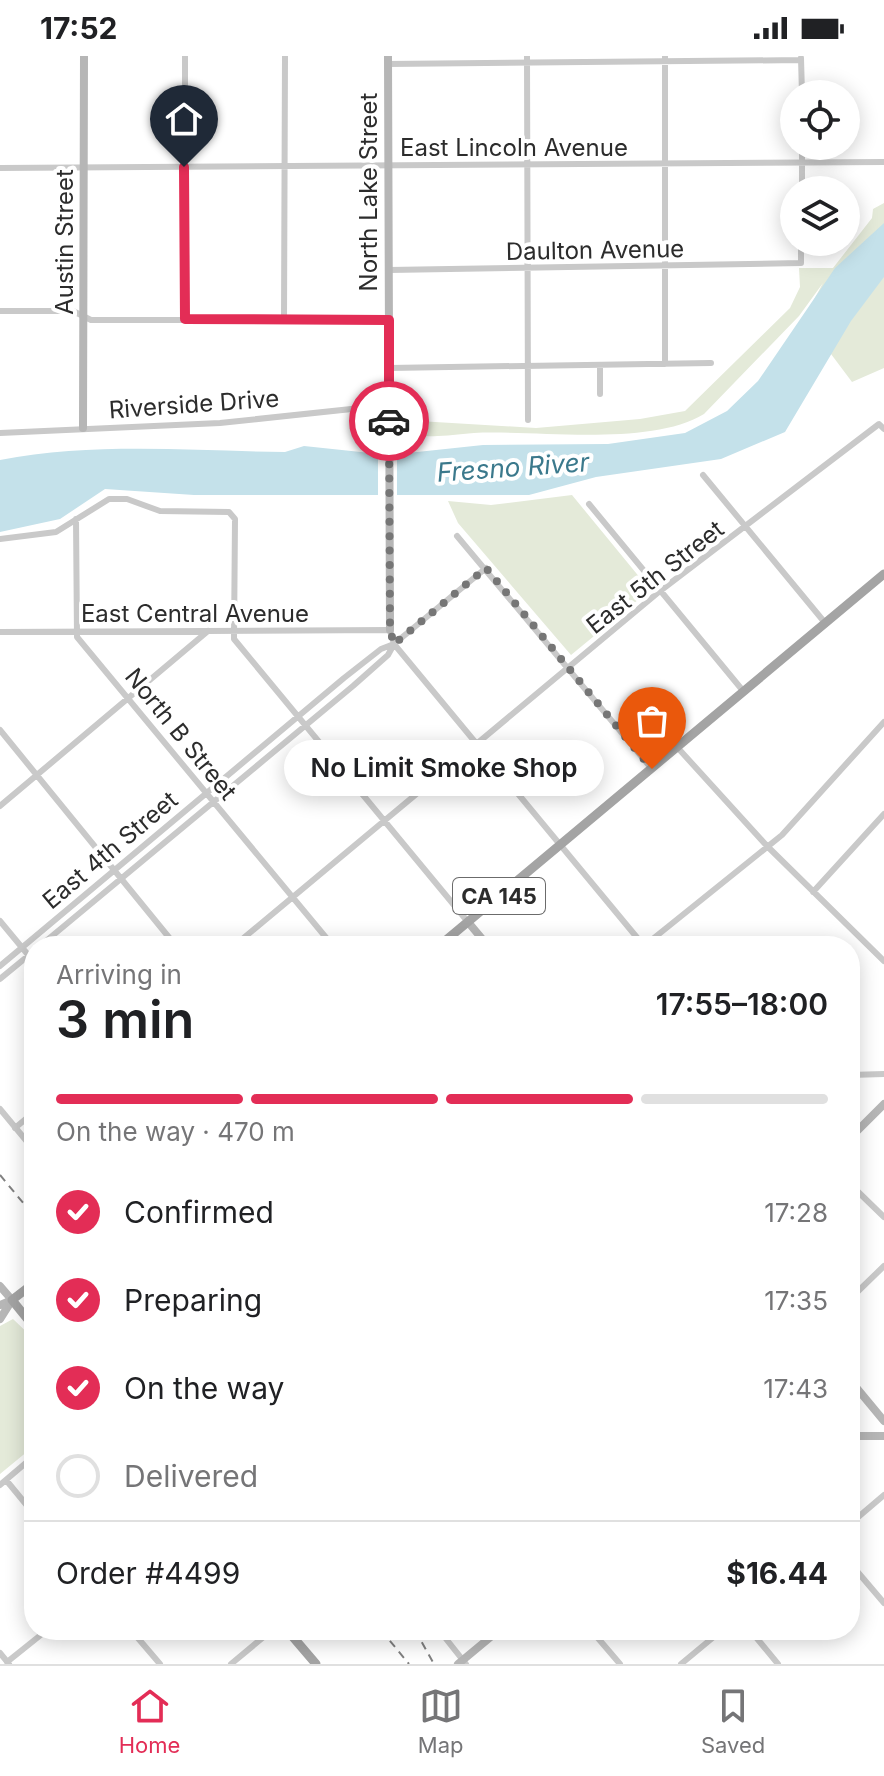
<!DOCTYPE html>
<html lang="en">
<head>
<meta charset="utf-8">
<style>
  :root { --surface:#fff; --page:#f2f2f2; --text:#202124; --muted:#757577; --line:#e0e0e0; --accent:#e32d56 }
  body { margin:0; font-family:Inter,sans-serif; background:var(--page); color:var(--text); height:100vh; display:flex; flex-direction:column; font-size:30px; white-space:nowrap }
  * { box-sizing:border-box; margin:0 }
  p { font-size:26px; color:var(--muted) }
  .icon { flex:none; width:44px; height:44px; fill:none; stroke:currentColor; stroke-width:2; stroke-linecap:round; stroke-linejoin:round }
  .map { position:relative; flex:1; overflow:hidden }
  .sheet { position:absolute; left:24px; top:880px; width:836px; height:704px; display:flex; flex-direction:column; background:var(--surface); border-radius:32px; box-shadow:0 4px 20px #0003 }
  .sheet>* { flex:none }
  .buttons { position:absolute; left:780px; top:24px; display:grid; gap:16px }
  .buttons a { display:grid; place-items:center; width:80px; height:80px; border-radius:50%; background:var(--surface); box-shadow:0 4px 20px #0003; font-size:40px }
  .pin { position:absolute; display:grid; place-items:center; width:68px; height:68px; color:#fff; margin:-82px -34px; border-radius:50% 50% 50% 0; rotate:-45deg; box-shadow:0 0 8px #0007 }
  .pin .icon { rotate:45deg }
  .courier { position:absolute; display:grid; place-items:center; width:80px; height:80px; margin:-40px; border:6px solid #e32d56; border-radius:50%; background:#fff; color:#222; box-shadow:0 2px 10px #0007 }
  .bubble { position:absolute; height:56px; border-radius:28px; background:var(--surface); box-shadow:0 4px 20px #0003; font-size:26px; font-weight:600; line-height:56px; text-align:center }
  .head em { font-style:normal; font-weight:600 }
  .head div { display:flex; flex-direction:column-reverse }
  .head { display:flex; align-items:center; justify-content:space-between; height:136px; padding:0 32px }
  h1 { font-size:52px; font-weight:600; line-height:60px }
  .bar { display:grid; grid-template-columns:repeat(4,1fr); gap:12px 8px; align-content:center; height:96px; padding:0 32px }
  .bar i { height:10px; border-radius:6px; background:var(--line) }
  .bar .selected { background:var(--accent) }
  .bar p { grid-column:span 4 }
  .line { display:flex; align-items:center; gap:20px; padding:0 32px; border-top:2px solid var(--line) }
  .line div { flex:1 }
  ol { padding:0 32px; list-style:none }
  li { display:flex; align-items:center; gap:24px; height:88px }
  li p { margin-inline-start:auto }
  li .icon { padding:8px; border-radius:50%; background:var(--accent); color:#fff; stroke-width:4 }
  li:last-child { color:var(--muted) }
  li i { width:44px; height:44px; border:4px solid var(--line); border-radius:50% }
  .status { display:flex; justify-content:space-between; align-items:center; height:56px; padding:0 40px; background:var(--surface); direction:ltr }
  .status svg { height:22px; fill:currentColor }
  .menu { display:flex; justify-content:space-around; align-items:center; height:112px; border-top:2px solid var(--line); background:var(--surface); font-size:22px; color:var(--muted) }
  .menu a { display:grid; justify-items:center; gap:4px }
  .menu .selected { color:var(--accent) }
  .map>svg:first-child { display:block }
  .green { fill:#e4ead9 }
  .water { fill:#c4e1ea }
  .pier { fill:#fff }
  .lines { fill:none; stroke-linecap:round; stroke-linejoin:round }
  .street { stroke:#c9c9c9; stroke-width:6 }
  .secondary { stroke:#b6b6b6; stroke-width:8 }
  .primary { stroke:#a4a4a4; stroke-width:9 }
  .rail { stroke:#818181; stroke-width:2; stroke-dasharray:8 6; stroke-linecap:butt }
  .done { stroke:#767676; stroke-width:8; stroke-dasharray:0 14.4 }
  .route { stroke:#e32d56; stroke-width:10 }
  .labels { text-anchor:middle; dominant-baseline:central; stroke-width:8; stroke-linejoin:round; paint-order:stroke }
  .shield { fill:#fff; stroke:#6b6b6b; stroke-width:2 }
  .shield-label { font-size:22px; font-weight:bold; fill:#2c2c2c }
  .street-label { font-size:24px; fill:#2c2c2c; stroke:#fff }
  .water-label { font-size:26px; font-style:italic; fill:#3b798c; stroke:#fff }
</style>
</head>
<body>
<div class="status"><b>17:52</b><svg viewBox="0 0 49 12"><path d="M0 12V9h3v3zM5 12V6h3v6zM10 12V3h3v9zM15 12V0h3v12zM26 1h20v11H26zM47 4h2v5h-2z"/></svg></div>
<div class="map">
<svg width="884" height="1608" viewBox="0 0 884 1608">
  <rect width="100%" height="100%" fill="#fff"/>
  <path class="green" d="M884,147V312L852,326L804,262L823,227L799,260L704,358C650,391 537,374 474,377C447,379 428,384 402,375V364L536,372L640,363L685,355L790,252L800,231L799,212H833L872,162L873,153Z
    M572,439L650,534L571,599L458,467L448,445L491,449Z
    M13,1263L34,1283V1390L0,1418V1270Z"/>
  <path class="water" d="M884,167V221L851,265L785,376L721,403L596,421L529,439H194L105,433L60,463L0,476V404C93,386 191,395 285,396L304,390L389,399L483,389L608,388L685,377L727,355L758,325L835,212Z"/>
  <path class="pier" d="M378,394H397V443H378Z"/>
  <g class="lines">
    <path class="street" d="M185,0V263
      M527,0L528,364
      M801,2L802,38
      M388,8L801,4
      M0,112L884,106
      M802,134V90
      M389,214L801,207V186
      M0,255H73L91,264H389
      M284,263L285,0
      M665,308V0
      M600,309V338
      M389,312L711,307
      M0,377L220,367L389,349
      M703,419L826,568
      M589,448L744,636
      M76,463L77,581L333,890
      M457,480L652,713
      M0,483L56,476L109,443H127L160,455L229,456L235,463L234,583L468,866
      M0,576L390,574L394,588C477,689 560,790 644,890L782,779L884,666
      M0,674L176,890
      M677,691L767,790L884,905
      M0,750L208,575
      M813,836L884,758
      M0,865L34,906
      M40,890L353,630L388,599L394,588
      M234,890L660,535L879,368L884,373
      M0,910L344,622L381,593L394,588L486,512
      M0,923L34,895
      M850,1019L884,1018
      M0,1053L34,1094
      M15,1072L34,1056
      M850,1128L884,1161
      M850,1243L884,1210
      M6,1424L34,1458
      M0,1429L34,1400
      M850,1468L884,1439
      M850,1507L884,1547
      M131,1574L160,1608
      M439,1574L466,1608
      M591,1574L620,1608
      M750,1574L778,1608
      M0,1597L9,1608
      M7,1606L47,1574
      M231,1608L272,1574
      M681,1608L722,1574"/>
    <path class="secondary" d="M388,0L390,574
      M83,372L84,0
      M468,866L488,890
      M850,1082L884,1048
      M0,1230L12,1244
      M0,1249L12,1244
      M0,1263L12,1244
      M850,1324L884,1365
      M850,1380H884
      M458,1608L499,1574"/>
    <path class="primary" d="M439,890L884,518
      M34,1227L12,1244L34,1271
      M287,1574L316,1608"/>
    <path class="rail" d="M0,1119L34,1160
      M381,1574L409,1608
      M415,1574L434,1608"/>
  </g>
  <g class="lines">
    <path class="done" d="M389,365L390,574L394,588L486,512L652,713"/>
    <path class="route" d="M184,111L185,263L389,264V365"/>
  </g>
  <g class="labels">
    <rect class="shield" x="453" y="822" width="92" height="36" rx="6"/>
    <g class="shield-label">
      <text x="499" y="840">CA 145</text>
    </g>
    <g class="street-label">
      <text x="514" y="91">East Lincoln Avenue</text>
      <text transform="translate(368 136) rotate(-90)">North Lake Street</text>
      <text transform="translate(64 186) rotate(-90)">Austin Street</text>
      <text transform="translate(595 194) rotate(-1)">Daulton Avenue</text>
      <text transform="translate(194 348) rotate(-4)">Riverside Drive</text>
      <text transform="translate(655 521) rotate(-38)">East 5th Street</text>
      <text x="195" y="557">East Central Avenue</text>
      <text transform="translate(181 678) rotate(51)">North B Street</text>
      <text transform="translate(110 794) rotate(-40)">East 4th Street</text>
    </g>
    <g class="water-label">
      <text transform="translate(513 411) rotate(-4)">Fresno River</text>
    </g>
  </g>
</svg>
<div class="buttons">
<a><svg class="icon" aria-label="locate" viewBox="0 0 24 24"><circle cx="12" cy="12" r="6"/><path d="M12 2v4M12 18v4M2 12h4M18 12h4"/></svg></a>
<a><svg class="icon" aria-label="layers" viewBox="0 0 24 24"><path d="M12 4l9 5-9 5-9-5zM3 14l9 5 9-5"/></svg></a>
</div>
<div class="pin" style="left:652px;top:713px;background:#ea580c"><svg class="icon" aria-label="bag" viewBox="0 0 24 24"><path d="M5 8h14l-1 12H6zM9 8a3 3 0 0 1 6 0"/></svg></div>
<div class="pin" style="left:184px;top:111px;background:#1f2937"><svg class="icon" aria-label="home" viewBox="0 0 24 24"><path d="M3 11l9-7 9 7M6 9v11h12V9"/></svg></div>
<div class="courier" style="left:389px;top:365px"><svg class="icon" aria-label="car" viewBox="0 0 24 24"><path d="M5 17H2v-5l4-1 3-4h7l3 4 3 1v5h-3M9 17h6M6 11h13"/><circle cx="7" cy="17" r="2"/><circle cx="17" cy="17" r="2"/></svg></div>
<div class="bubble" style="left:284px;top:684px;width:320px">No Limit Smoke Shop</div>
<section class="sheet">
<div class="head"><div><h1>3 min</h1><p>Arriving in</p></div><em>17:55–18:00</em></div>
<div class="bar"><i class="selected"></i><i class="selected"></i><i class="selected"></i><i></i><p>On the way · 470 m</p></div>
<ol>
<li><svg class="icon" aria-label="check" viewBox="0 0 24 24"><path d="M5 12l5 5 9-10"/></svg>Confirmed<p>17:28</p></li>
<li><svg class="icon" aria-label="check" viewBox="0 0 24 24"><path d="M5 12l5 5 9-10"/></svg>Preparing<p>17:35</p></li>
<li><svg class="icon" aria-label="check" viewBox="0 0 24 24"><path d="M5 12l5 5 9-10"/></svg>On the way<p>17:43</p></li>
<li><i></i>Delivered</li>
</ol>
<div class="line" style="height:104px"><div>Order #4499</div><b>$16.44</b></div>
</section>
</div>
<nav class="menu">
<a class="selected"><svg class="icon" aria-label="home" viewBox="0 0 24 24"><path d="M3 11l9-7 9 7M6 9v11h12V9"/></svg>Home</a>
<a><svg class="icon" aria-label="map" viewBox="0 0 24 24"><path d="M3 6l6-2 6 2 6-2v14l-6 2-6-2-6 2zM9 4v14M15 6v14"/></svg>Map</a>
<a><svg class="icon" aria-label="saved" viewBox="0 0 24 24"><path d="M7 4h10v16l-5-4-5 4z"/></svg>Saved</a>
</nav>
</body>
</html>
